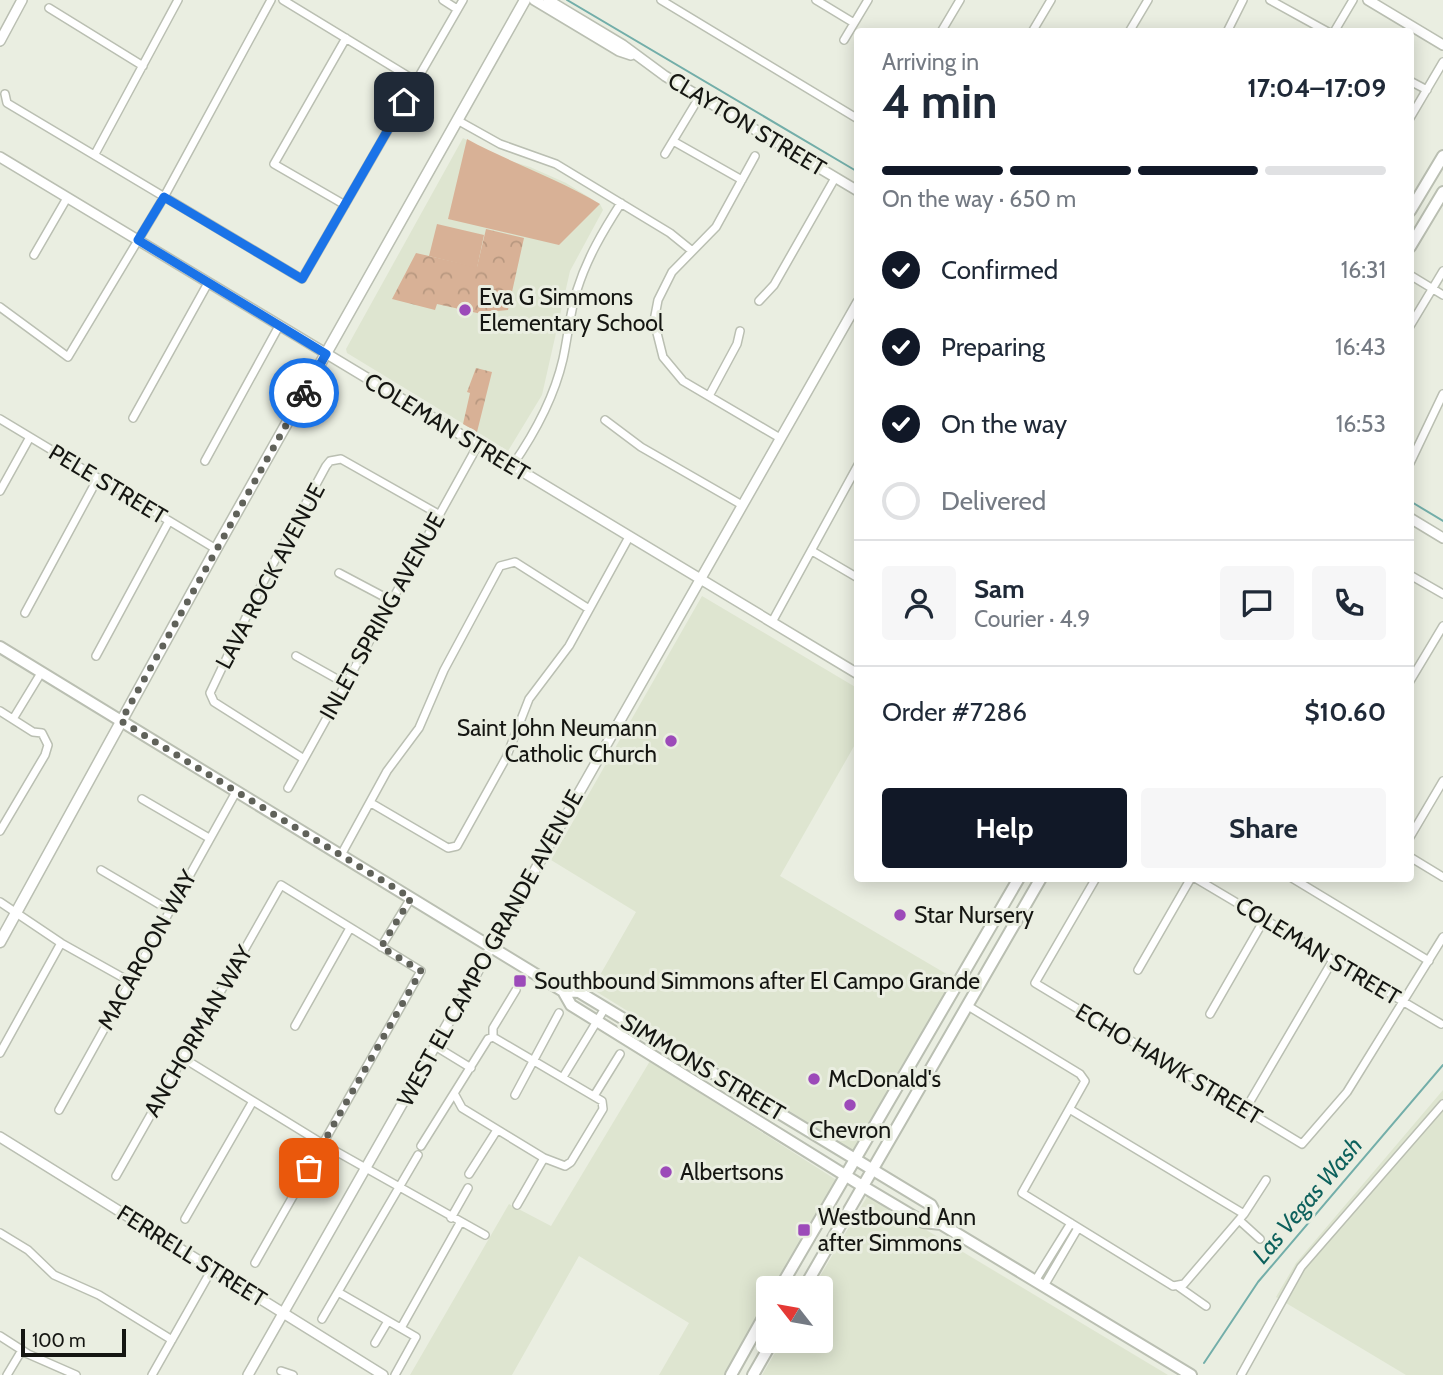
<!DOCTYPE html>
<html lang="en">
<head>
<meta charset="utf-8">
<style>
  :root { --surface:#fff; --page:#f6f6f7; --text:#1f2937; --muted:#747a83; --line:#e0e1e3; --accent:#111827 }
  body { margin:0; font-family:Cabin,sans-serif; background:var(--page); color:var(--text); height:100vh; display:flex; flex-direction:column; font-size:26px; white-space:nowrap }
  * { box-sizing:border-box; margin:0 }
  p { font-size:23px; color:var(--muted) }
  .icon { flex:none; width:38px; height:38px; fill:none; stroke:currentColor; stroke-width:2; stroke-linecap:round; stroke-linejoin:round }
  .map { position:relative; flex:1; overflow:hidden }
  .panel { position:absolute; left:854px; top:28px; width:560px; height:854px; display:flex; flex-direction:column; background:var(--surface); border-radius:7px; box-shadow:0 4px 18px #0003 }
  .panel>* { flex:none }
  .needle { width:46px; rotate:301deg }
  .fabs { position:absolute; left:756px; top:1276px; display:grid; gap:14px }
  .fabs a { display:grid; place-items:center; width:77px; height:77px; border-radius:7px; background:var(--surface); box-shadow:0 4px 18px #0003; font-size:35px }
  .scale { position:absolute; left:21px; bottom:18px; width:105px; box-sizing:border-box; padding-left:7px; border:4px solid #151612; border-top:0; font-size:19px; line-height:24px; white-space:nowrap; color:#151612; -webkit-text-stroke:5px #eaeee1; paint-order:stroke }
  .pin { position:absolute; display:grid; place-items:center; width:60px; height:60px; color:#fff; margin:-30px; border-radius:14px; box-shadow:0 4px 10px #0006 }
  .courier { position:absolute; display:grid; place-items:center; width:70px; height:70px; margin:-35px; border:5px solid #1a73e8; border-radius:50%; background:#fff; color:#222; box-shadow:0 2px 9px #0007 }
  .summary em { font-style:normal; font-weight:800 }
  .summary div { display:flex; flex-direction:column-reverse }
  .summary { display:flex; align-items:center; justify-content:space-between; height:119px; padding:0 28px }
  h1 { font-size:46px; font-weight:800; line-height:52px }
  .bar { display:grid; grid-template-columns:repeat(4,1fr); gap:10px 7px; align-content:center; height:84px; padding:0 28px }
  .bar i { height:9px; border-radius:5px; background:var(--line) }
  .bar .selected { background:var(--accent) }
  .bar p { grid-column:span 4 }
  .line { display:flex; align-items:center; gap:18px; padding:0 28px; border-top:2px solid var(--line) }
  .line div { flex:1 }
  .round { display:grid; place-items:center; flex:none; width:74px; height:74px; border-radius:7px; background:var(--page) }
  ol { padding:0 28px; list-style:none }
  li { display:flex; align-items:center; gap:21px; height:77px }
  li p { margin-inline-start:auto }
  li .icon { padding:7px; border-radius:50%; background:var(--accent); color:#fff; stroke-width:4 }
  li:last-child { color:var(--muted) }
  li i { width:38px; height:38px; border:4px solid var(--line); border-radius:50% }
  .action { display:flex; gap:14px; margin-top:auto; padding:14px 28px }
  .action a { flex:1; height:80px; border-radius:7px; background:var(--accent); color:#fff; font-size:28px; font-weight:800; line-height:80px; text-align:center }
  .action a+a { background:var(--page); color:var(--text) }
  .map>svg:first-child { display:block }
  .built { fill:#dee5d0 }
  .park { fill:url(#park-crowns) }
  .garden { fill:#d8b196 }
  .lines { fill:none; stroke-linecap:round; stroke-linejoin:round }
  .stream { stroke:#73aea9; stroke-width:2 }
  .minor-casing { stroke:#babfb2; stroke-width:10 }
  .tertiary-casing { stroke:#babfb2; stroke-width:12 }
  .secondary-casing { stroke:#babfb2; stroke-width:13 }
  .primary-casing { stroke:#babfb2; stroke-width:14 }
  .minor { stroke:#fff; stroke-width:7 }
  .tertiary { stroke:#fff; stroke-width:9 }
  .secondary { stroke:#fff; stroke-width:10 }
  .primary { stroke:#fff; stroke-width:10 }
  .done { stroke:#60625a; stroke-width:7; stroke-dasharray:0 12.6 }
  .route { stroke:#1a73e8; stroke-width:9 }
  .poi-dot { fill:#9c4ab9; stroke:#eaeee1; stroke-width:2.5 }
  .labels { text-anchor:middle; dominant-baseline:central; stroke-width:6; stroke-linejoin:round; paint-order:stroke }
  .street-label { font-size:23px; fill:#151612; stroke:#eaeee1 }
  .poi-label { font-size:23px; fill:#151612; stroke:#eaeee1; text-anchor:start }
  .water-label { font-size:24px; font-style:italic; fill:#0d615c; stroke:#eaeee1 }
</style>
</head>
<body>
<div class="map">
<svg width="1443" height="1375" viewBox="0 0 1443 1375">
  <defs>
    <pattern id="park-crowns" width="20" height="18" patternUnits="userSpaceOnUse" patternTransform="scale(1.75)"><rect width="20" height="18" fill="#d8b196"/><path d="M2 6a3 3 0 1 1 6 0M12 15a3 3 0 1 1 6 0" fill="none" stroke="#b89880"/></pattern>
  </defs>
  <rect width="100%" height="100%" fill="#eaeee1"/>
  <path class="built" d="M463,138L504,159L530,167L566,183L600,204L603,210L570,271L542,395L508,451L347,353L346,349Z
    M702,596L857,688V741L780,876L955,979L854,1151L592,989L636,912L551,860Z
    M650,1061L838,1181L776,1288H768V1301L725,1375H659L689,1323L579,1256L512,1375H410L509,1204L551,1226Z
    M1443,1090V1375H1406L1276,1297L1296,1263Z
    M868,1195L1168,1375H762L782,1341L821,1340V1288H813Z"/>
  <path class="park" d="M486,229L524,238L508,310L487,312L486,315L437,304L435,310L392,299L416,253L477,267Z
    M476,368L492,372L477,432L463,424L470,393L467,392Z"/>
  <path class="garden" d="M467,139C511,163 557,178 600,204L559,245L448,219Z
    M437,224L484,235L477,268L429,256Z"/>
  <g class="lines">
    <path class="stream" d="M567,0L858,172
      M1410,501L1443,521
      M1204,1363L1258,1282L1443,1065"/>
    <g class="minor-casing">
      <path id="minor" d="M283,0L416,81
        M443,0L457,9
        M661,0L858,119
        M816,0L854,23
        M1270,0L1328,32
        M49,8L143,66
        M941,32L960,0
        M1032,32L1051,0
        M1129,32L1148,0
        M1227,32L1243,0
        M1334,32L1353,0
        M844,40L868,0
        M1410,81L1427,90
        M5,94L7,103L302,279L463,0
        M1410,118L1443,62
        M457,120L500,144L556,164L670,233L691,250
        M673,141L742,180
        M95,154L178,0
        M665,154L700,96
        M755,156L716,227L672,272L658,300L654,321L663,357L683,381L780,438
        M345,205L274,164L346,38
        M34,255L67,198
        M1410,275L1443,295
        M759,301L774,285L835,178
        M0,307L68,357L164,197L271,0
        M1410,326L1443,271
        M709,396L737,344L740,331
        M133,418L208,283
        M0,419L216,549
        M605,420L641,447L742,505
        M205,461L279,326
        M1410,463L1443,394
        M512,466C535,433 554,398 563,359C568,336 570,312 577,290C587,258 603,231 621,203
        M0,491L30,437
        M812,551L858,578
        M339,573L392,601
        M1410,575L1443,594
        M25,613L98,478
        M772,622L858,465
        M96,656L169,521
        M296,656L346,684
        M1410,681L1443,626
        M0,711L33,732L42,733L48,745L45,755L0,831
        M13,719L41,673
        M304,759L214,702L210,693L261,586L326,466L330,461L341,459L440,515
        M288,788L478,445
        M142,799L209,838
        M371,803L448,848L457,846L506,758L529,699L569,646L629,537
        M1410,837L1443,781
        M341,855L387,771L419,728L444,670L500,566L515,562L589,609
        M1410,857L1443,877
        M101,870L169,910
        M1096,878L1035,983L1302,1144L1347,1092L1443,937
        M1195,878L1441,1024
        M1292,878L1429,961
        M0,902L61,943L129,981
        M381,947L411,898
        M1138,970L1191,878
        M968,1006L1080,1074L1085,1081L1022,1193L1173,1286L1184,1284L1244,1214L1266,1180
        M1210,1014L1264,920
        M295,1026L350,928
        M435,1046L471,1068
        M0,1053L61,943
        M183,1058L323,1144L485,1235
        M563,1077L605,1008
        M455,1095L462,1108L544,1158L565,1166L571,1162L603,1109L602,1101L493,1037
        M515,1095L559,1013
        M594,1096L620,1054
        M59,1110L236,792
        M1071,1110L1244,1214
        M1245,1110L1333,960
        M421,1146L488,1039L493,1037V1028L516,990
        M469,1174L497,1130
        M116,1176L281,885L421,971L255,1263
        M517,1205L544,1158
        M451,1218L468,1188
        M185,1219L253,1101
        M1239,1220L1260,1239
        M0,1233L28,1250L54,1275L99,1295L172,1340
        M1035,1281L1071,1223
        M1044,1286L1078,1228
        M1179,1287L1206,1306
        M338,1292L416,1337L395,1375
        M322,1319L418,1155
        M401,1328L460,1223
        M0,1336L28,1354L76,1375
        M375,1343L388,1321
        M281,1371L293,1375
        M7,1375L22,1350
        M152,1375L212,1269
        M1241,1375L1301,1267L1443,1104"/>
    </g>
    <g class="tertiary-casing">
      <path id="tertiary" d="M534,0L619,51L631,55
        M548,0L623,45L665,76L858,191
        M1368,0L1443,45
        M0,41L22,0
        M0,157L858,674
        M1410,518L1443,538
        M0,1137L383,1375
        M248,1375L858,302"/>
    </g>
    <g class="secondary-casing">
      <path id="secondary" d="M0,942L216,549L525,0"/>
    </g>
    <g class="primary-casing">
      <path id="primary" d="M1410,211L1443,156
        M1410,247L1443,192
        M0,647L563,991L579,992L931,1205L941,1224
        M563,991L571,1005L864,1187L923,1222L941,1224L1191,1375
        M780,1288L1019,878
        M804,1288L1041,878
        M731,1375L768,1309
        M753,1375L773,1340"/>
    </g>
    <use href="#minor" class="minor"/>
    <use href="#tertiary" class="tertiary"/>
    <use href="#secondary" class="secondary"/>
    <use href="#primary" class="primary"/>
  </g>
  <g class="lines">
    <path class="done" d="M304,393L121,721L411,898L381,947L421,971L309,1168"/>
    <path class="route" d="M304,393L326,354L138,240L164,197L302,279L404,102"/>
  </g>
  <g class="poi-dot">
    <circle cx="465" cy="310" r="7"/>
    <circle cx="671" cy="741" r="7"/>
    <circle cx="900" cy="915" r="7"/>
    <rect x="513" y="974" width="14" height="14" rx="3.5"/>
    <circle cx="814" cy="1079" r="7"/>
    <circle cx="850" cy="1105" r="7"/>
    <circle cx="666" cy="1172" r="7"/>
    <rect x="797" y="1223" width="14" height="14" rx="3.5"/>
  </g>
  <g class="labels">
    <g class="street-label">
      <text transform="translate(747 124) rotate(31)">CLAYTON STREET</text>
      <text transform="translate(447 427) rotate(31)">COLEMAN STREET</text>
      <text transform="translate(108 484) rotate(31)">PELE STREET</text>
      <text transform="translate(270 576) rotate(-62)">LAVA ROCK AVENUE</text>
      <text transform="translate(382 616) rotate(-61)">INLET SPRING AVENUE</text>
      <text transform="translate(490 948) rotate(-61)">WEST EL CAMPO GRANDE AVENUE</text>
      <text transform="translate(147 950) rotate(-61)">MACAROON WAY</text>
      <text transform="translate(1318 951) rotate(31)">COLEMAN STREET</text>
      <text transform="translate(198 1031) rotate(-60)">ANCHORMAN WAY</text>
      <text transform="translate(1169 1064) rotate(31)">ECHO HAWK STREET</text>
      <text transform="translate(703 1067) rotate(31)">SIMMONS STREET</text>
      <text transform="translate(192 1256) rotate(32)">FERRELL STREET</text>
    </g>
    <g class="poi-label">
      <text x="479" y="297">Eva G Simmons<tspan x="479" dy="26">Elementary School</tspan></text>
      <text x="657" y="728" text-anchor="end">Saint John Neumann<tspan x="657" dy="26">Catholic Church</tspan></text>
      <text x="914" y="915">Star Nursery</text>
      <text x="534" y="981">Southbound Simmons after El Campo Grande</text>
      <text x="828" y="1079">McDonald's</text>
      <text x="850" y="1130" text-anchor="middle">Chevron</text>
      <text x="680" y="1172">Albertsons</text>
      <text x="818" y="1217">Westbound Ann<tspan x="818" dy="26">after Simmons</tspan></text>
    </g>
    <g class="water-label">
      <text transform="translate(1307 1200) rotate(-50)">Las Vegas Wash</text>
    </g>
  </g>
</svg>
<div class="fabs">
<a><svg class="needle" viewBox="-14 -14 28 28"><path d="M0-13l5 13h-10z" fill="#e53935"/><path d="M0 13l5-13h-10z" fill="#747a83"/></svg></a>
</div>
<div class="scale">100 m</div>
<div class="pin" style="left:309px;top:1168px;background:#ea580c"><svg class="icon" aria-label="bag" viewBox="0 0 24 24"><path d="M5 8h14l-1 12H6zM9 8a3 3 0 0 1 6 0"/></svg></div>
<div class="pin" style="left:404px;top:102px;background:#1f2937"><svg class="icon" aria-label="home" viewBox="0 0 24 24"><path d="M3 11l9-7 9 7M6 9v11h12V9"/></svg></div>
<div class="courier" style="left:304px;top:393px"><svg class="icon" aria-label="bike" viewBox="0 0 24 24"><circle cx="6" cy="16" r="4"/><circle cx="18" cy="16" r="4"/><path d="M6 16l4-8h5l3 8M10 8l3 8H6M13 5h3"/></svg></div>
<section class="panel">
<div class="summary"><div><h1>4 min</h1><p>Arriving in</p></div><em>17:04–17:09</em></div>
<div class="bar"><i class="selected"></i><i class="selected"></i><i class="selected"></i><i></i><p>On the way · 650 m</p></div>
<ol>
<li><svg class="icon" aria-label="check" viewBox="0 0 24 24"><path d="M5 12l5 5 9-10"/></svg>Confirmed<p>16:31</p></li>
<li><svg class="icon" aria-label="check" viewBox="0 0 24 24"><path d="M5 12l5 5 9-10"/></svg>Preparing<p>16:43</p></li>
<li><svg class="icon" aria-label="check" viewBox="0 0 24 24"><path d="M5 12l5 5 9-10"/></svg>On the way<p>16:53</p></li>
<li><i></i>Delivered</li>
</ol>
<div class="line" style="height:126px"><a class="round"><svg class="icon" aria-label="person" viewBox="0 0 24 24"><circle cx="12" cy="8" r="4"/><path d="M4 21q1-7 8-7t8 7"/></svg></a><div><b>Sam</b><p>Courier · 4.9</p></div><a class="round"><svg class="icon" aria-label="chat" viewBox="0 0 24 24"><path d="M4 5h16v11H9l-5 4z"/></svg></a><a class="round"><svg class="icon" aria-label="phone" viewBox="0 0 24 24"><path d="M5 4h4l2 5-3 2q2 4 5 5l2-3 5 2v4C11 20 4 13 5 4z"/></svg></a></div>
<div class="line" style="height:91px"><div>Order #7286</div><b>$10.60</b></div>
<div class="action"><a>Help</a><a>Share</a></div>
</section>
</div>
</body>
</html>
